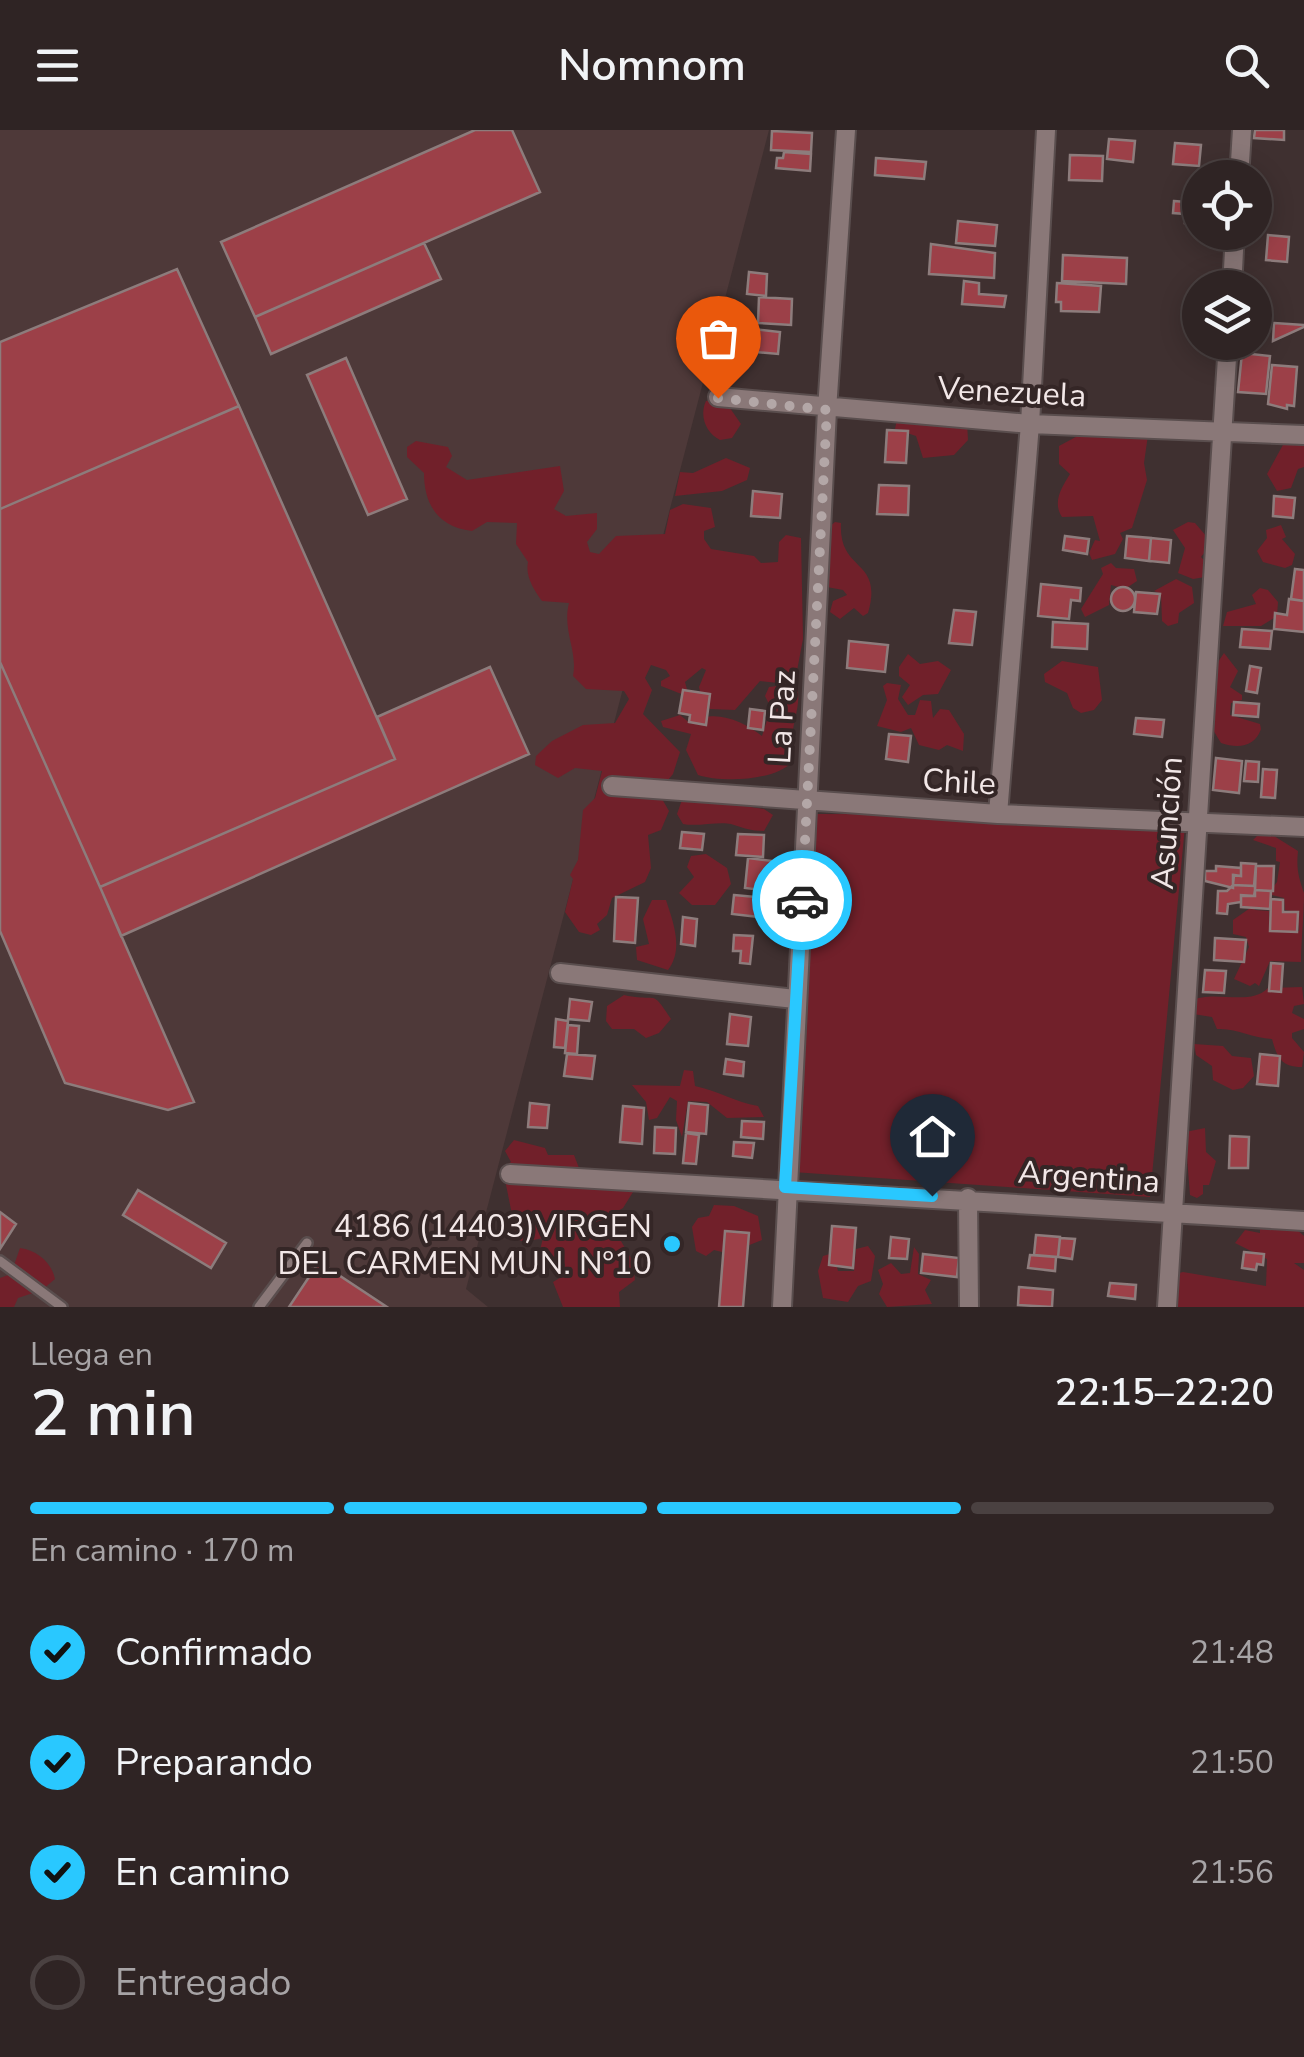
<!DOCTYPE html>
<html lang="es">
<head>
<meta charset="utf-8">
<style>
  :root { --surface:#2f2424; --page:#372c2c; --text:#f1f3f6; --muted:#a7a4a6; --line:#4a4141; --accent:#29c8ff }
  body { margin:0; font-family:"Nunito Sans",sans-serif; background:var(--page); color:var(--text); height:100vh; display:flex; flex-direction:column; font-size:38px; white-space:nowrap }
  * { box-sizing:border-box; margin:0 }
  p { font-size:32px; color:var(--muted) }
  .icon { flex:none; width:55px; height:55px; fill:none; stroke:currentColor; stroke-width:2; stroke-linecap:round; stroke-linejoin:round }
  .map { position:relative; height:1177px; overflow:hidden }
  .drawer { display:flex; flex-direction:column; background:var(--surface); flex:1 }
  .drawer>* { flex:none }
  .buttons { position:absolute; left:1182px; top:30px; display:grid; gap:20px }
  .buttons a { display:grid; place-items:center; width:90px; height:90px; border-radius:50%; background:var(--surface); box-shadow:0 5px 25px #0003,0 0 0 2px var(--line); font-size:50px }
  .pin { position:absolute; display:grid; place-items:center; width:85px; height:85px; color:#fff; margin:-102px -42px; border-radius:50% 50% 50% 0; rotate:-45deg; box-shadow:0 0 10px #0007 }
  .pin .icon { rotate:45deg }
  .courier { position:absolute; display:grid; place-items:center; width:100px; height:100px; margin:-50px; border:8px solid #29c8ff; border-radius:50%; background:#fff; color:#222; box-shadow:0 2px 12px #0007 }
  .headline em { font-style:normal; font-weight:600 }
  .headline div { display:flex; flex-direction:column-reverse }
  .headline { display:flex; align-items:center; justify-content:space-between; height:170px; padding:0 30px }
  h1 { font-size:65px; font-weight:600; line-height:75px }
  .bar { display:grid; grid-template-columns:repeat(4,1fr); gap:15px 10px; align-content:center; height:120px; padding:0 30px }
  .bar i { height:12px; border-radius:8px; background:var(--line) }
  .bar .current { background:var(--accent) }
  .bar p { grid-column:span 4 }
  ol { padding:0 30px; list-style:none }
  li { display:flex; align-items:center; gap:30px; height:110px }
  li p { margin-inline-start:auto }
  li .icon { padding:10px; border-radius:50%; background:var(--accent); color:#111; stroke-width:4 }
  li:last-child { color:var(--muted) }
  li i { width:55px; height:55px; border:5px solid var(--line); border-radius:50% }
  header { display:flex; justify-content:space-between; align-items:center; height:130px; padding:0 30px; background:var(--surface); font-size:45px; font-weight:600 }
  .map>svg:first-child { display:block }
  .built { fill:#4e3939 }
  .green { fill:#71202a }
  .building { fill:#9c4048; stroke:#8d7c7c; stroke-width:2.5 }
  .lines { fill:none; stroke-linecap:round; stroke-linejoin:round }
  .service-casing { stroke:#5a4e4e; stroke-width:14 }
  .minor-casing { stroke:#5a4e4e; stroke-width:22 }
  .service { stroke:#8a7878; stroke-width:9 }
  .minor { stroke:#8a7878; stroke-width:18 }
  .done { stroke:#b3a7a7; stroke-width:10; stroke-dasharray:0 18 }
  .route { stroke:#29c8ff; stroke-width:12 }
  .poi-dot { fill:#29c8ff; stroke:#342626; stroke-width:4 }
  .labels { text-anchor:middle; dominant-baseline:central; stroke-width:8; stroke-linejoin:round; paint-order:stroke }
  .street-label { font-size:32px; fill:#f2e7e7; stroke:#342626 }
  .poi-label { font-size:32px; fill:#f2e7e7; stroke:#342626; text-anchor:end }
</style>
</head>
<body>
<header><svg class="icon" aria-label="menu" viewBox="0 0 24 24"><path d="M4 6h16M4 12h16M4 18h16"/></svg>Nomnom<svg class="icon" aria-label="search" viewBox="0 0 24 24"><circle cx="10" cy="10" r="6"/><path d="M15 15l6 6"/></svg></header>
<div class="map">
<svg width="1304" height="1177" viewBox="0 0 1304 1177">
  <rect width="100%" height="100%" fill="#3f3030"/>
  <path class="built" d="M0,0H769L466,1159L488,1177H0Z"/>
  <path class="green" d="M723,268L741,294L732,308L720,310C706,303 699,286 706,271Z
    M897,289L967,293L968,310L954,325L923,328L916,306L895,299Z
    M1126,295L1148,305L1144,333L1147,350L1132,398L1120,403L1123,409L1115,424L1092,430L1089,423L1095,410L1100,411L1093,386L1062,387C1052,372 1062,357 1070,344L1059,334V316L1085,302L1113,306Z
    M416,311L448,317L452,326L446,337L467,350L560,336L564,361L554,379L566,386L597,383V399L587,412L590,422L599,424L616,406L665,404L670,380L683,374L711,378L715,397L704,401V409L711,419L754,426L761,433L778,432L779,412L786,405L801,408L803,509L796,546L778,553L760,551L735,580L710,579L703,573L699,557L706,540L702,538L685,552L688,563L684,565L661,556V551L670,546L666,540L651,535L645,548L652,560L643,584L680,622L673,644L658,662L669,681L661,700L648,705L651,738L645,752L612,768L607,785L597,794L600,800L591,805L579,802L565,782L573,749L570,745L578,730L583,680L595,668L602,641L575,638L558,648L535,635L536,626L552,611L583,595L615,593L629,569L624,561L586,559L573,546C578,521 562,500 569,473L542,471C534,460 525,446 528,432L516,414L517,393L487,392L472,401C437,397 424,373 424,343L407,327V317Z
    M1284,313H1304V337L1298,339L1291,358L1277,361L1267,344Z
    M726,328L750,338L747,350L722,361L675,366L680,342L693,343Z
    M835,392L841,393C838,443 884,428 868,483L863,486L854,478L840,489L830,482L833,471L847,465L843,460L827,457L822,449L829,397Z
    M1188,392L1195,393L1207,407L1208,418L1201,427L1207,433L1205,447L1193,449L1178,443L1185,418L1173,400Z
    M1281,395L1286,407L1282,409L1295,424L1292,435L1285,438L1263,432L1257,421L1267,408L1266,400Z
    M1111,433L1116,438L1134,439L1137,451L1125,459L1111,455L1109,475L1085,487L1081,479L1103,444L1101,438Z
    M1176,449L1192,457L1194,473L1179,483L1178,493L1168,496L1162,491L1161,464L1154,461Z
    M1260,458L1268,460L1278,472L1277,486L1261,496H1223L1227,482L1256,474L1252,465Z
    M1224,523L1238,541L1230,557L1242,565V570L1231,573L1230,585L1260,594L1261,599C1255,617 1238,619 1221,613L1207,590L1215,578L1211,572L1217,548L1214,538Z
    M908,524L920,534L938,531L951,540L938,564L923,565L908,575L902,567L910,555L899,546V537Z
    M1062,531L1098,537L1102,570L1094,580L1081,583L1073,578L1067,563L1045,552L1044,544Z
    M887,553L901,555L898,569L908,585H915L920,570L931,571L933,588L940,579L949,580L964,604L963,621L947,615L939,620L919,615L911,598L901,602L877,596L887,570L883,556Z
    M785,555L797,558C803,578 786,601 794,630C778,651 722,653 698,645L686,620L691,604L663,597L661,591L680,585L691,594C712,577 743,591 762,606L771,578L765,566L769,557Z
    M683,667L764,679L773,685L764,701C750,701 744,698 731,694C719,691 697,697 683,694L677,684Z
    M813,684L1186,685L1150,1067L793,1042Z
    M1259,704L1274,706L1298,721C1296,739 1299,748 1304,763C1304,784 1301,814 1301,832L1270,831L1259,856L1255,853L1250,856L1234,849L1249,817L1246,807L1233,804V790L1253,776L1255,780L1269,781V801H1299L1297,782L1285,780L1284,768L1268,764L1277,752L1280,732L1276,731V718L1253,710Z
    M706,724L727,738L731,754L715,775H692L679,763L694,747L687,737L691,726Z
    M652,770H666C673,792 684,819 668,840L637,830L636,817L649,814L643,789Z
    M1302,857L1304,874L1294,876L1292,883L1304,889V899L1292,903V908L1304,922L1302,937C1281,937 1277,927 1272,909C1251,908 1238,898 1217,899L1212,887L1193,884L1191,871C1213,859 1250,877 1268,858Z
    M624,865C659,873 650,857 671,889L659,903L646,908L634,899H612L606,891L607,876Z
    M1194,914L1223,916L1232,926L1251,928L1254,946L1243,958L1233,960L1213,950L1212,936L1196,925Z
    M684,940L693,941L695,956C719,961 735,972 758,976L764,987L727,988L707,972L688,971L682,1007L676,990L677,971L670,967L657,988L649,990L646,972L632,955L680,956Z
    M1205,998L1206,1022L1216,1031L1209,1055H1203V1064L1197,1068L1190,1065L1185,1002Z
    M514,1010L545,1018L548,1025H574L579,1038L587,1044L609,1039L619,1043L633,1062L623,1078L607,1087L632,1130L635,1150L619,1162L620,1177H563L553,1152L563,1146L565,1134L560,1131L552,1141L539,1124L543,1108L524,1112L517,1109L504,1045L505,1036L511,1032L505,1021Z
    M714,1075L734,1076L758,1086L762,1110L747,1116L745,1102L736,1100L726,1123L714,1120L706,1126L696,1121L692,1097L698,1088L709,1086Z
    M1260,1097L1295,1098L1304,1106V1133H1294L1304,1140V1177H1173L1175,1144L1183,1142L1266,1156L1267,1129L1235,1113L1245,1100L1260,1103Z
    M868,1116L875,1126L871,1151L858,1156L848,1172L823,1168L818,1141L823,1126L833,1123L838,1141H854L856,1119Z
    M914,1117L919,1124L918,1144L931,1150L925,1160L932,1174L887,1177L879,1164L883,1154L878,1140L891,1133L901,1144L910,1143Z
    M20,1118C37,1120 52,1133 55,1149L42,1160L18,1168L14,1177H0V1148L11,1144Z"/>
  <path class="building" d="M475,0H512L540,62L255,187L221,112Z
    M1255,0H1284V10L1254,8Z
    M772,1L812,3L811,22L771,20Z
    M1109,9L1135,11L1133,32L1107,29Z
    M1175,13L1201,15L1199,36L1173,34Z
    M784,22L811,24L810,41L776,38L777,28H783Z
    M1070,25L1103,26L1102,51L1069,50Z
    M876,28L926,32L924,49L875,45Z
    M1174,71L1198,73L1196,94L1185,93L1186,84L1173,83Z
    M958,91L997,95L995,116L956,113Z
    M1268,105L1289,107L1287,132L1266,130Z
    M424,113L441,149L271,224L255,187Z
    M931,114L995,123L994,148L929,144Z
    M1063,125L1127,128L1126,154L1062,151Z
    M177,139L239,276L0,379V212Z
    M749,142L767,144L766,166L747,164Z
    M964,151L979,153V164L1006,166L1004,177L962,174Z
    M1057,153L1101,156L1099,182L1061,181V172H1056Z
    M759,167L792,169L791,195L758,193Z
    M1274,193L1304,195V197L1273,211Z
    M735,197L780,202L778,224L732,220Z
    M1242,223L1270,226L1266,264L1238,262Z
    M346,228L407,369L368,385L307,245Z
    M1272,235L1297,237L1294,276L1287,275V279L1268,274Z
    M239,276L395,629L100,757L0,532V379Z
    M887,300L908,301L906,333L885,332Z
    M879,355L909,356L908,385L877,384Z
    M753,361L782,364L780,388L751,386Z
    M1274,366L1295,368L1293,388L1273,386Z
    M1065,406L1089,409L1087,424L1063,420Z
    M1127,406L1151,408L1149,431L1125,428Z
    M1151,408L1171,410L1169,433L1149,431Z
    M1295,439L1304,440V471L1291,469Z
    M1041,454L1081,458L1080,471L1071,470L1069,489L1038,486Z
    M1111 469a12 12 0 1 1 24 0a12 12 0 1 1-24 0Z
    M1136,462L1160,464L1157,484L1134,482Z
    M1289,469L1304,471V502L1274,499L1275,483L1287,485Z
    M954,480L976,482L972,515L949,513Z
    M1053,492L1088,494L1087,519L1052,517Z
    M1242,499L1272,501L1270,519L1240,517Z
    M849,511L888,515L885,542L847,538Z
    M0,532L100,757L194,972L168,980L65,953L0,801Z
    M1250,536L1261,538L1257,563L1246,561Z
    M490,537L529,624L121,806L100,757L395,629L377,587Z
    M683,560L710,564L706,595L689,592L690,585L679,583Z
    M1234,572L1259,574L1258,587L1233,585Z
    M750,579L765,581L763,600L748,598Z
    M1136,588L1164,590L1162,607L1134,604Z
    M889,604L911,606L908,632L886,629Z
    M1216,628L1242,631L1239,663L1213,660Z
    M1246,631L1259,632L1258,652L1244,651Z
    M1263,639L1277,640L1275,668L1261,667Z
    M682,702L704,704L702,720L680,718Z
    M738,704L764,705L763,727L736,725Z
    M748,728L781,732L779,762L745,758Z
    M1241,733L1256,734L1254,756L1233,755L1234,745L1241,746Z
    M1216,736L1241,738V746L1233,745V758L1205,751V741H1216Z
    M1256,736H1274L1273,761L1255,760Z
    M1233,755L1255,756V766L1241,765V772L1228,774L1227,784L1217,783L1218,761H1227Z
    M1255,760L1271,761L1270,779L1241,777V766H1254Z
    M734,765L779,769L778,782L759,780V787L732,784Z
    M616,767L638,768L635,813L614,811Z
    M1271,769L1283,770V782H1298L1297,802L1270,801Z
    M683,787L697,789L695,816L681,814Z
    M734,805L753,806L750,834L740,833L741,821H733Z
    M1215,808L1246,810L1244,832L1214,830Z
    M1271,833L1283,834L1281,862L1269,861Z
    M1205,840L1226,841L1224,863L1203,862Z
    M570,869L592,872L589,891L568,889Z
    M730,884L751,887L748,916L727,914Z
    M556,889L568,891L565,918L554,917Z
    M568,895L579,896L577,924L565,923Z
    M567,924L595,926L592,949L564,946Z
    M1260,924L1280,926L1278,956L1257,954Z
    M726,929L744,932L743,946L724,944Z
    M530,973L549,975L547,998L528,997Z
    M689,973L708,975L706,1004L686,1002Z
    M623,976L644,978L642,1014L620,1012Z
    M742,991L764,992L763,1009L741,1007Z
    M655,997L676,998L675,1024L654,1023Z
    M686,1003L699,1005L696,1034L683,1033Z
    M1230,1006L1249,1007L1248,1038H1229Z
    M734,1012L754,1013L752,1028L733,1026Z
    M138,1060L226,1113L211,1138L123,1085Z
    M0,1082L16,1094L0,1119Z
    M832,1096L856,1098L853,1138L829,1135Z
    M725,1101L749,1103L743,1177H719Z
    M1036,1105L1060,1107L1058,1127L1034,1125Z
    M891,1107L909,1109L907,1129L889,1128Z
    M1060,1108L1075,1109L1072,1129L1058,1127Z
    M1244,1122L1264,1124L1263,1135L1257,1134L1256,1140L1242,1138Z
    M923,1124L959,1128L957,1147L921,1143Z
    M1030,1125L1056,1127L1055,1141L1028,1138Z
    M319,1132L387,1177H289Z
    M1110,1153L1136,1155L1135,1169L1108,1166Z
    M1019,1157L1053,1160L1052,1177L1018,1175Z"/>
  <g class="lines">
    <g class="service-casing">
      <path id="service" d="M0,1131L62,1177
        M259,1177L307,1113"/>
    </g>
    <g class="minor-casing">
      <path id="minor" d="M1239,48L1242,0
        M1232,158L1235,102
        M718,267L1030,294L1304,305
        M612,656L998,684L1304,697
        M998,684L1030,294L1046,0
        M560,843L795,869
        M510,1044L1304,1091
        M968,1068L969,1177
        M782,1177L827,280L846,0
        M1167,1177L1228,212"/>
    </g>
    <use href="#service" class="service"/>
    <use href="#minor" class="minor"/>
  </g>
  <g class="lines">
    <path class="done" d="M718,268L827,280L802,770"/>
    <path class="route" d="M802,770L785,1057L932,1066"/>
  </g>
  <circle class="poi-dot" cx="672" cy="1114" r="10"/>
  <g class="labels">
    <g class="street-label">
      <text transform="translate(1012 262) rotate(3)">Venezuela</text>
      <text transform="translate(782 587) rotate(-87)">La Paz</text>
      <text transform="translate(959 652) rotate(3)">Chile</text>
      <text transform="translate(1167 693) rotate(-86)">Asunción</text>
      <text transform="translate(1089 1047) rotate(4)">Argentina</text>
    </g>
    <g class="poi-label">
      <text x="652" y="1096">4186 (14403)VIRGEN<tspan x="652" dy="37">DEL CARMEN MUN. Nº10</tspan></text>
    </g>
  </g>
</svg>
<div class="buttons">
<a><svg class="icon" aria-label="locate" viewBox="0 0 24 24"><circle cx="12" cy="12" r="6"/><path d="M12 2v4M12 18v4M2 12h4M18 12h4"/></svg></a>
<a><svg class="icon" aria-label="layers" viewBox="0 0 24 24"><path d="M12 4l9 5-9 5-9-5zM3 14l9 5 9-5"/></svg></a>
</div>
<div class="pin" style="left:718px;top:268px;background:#ea580c"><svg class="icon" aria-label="bag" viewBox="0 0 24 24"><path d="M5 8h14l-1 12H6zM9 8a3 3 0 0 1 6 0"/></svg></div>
<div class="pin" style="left:932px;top:1066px;background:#1f2937"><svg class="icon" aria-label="home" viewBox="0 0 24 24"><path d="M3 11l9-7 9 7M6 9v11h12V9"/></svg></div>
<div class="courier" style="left:802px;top:770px"><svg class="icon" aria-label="car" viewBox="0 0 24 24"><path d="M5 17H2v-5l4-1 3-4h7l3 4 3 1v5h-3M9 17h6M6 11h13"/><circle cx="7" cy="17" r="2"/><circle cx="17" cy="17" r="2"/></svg></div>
</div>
<section class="drawer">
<div class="headline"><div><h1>2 min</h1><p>Llega en</p></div><em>22:15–22:20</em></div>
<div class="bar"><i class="current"></i><i class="current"></i><i class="current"></i><i></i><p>En camino · 170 m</p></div>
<ol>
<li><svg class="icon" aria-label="check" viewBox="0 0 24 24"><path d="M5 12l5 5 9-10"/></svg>Confirmado<p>21:48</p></li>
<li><svg class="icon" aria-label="check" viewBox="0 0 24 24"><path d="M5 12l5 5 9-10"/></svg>Preparando<p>21:50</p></li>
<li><svg class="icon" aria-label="check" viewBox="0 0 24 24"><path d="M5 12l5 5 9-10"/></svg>En camino<p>21:56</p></li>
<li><i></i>Entregado</li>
</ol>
</section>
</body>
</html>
